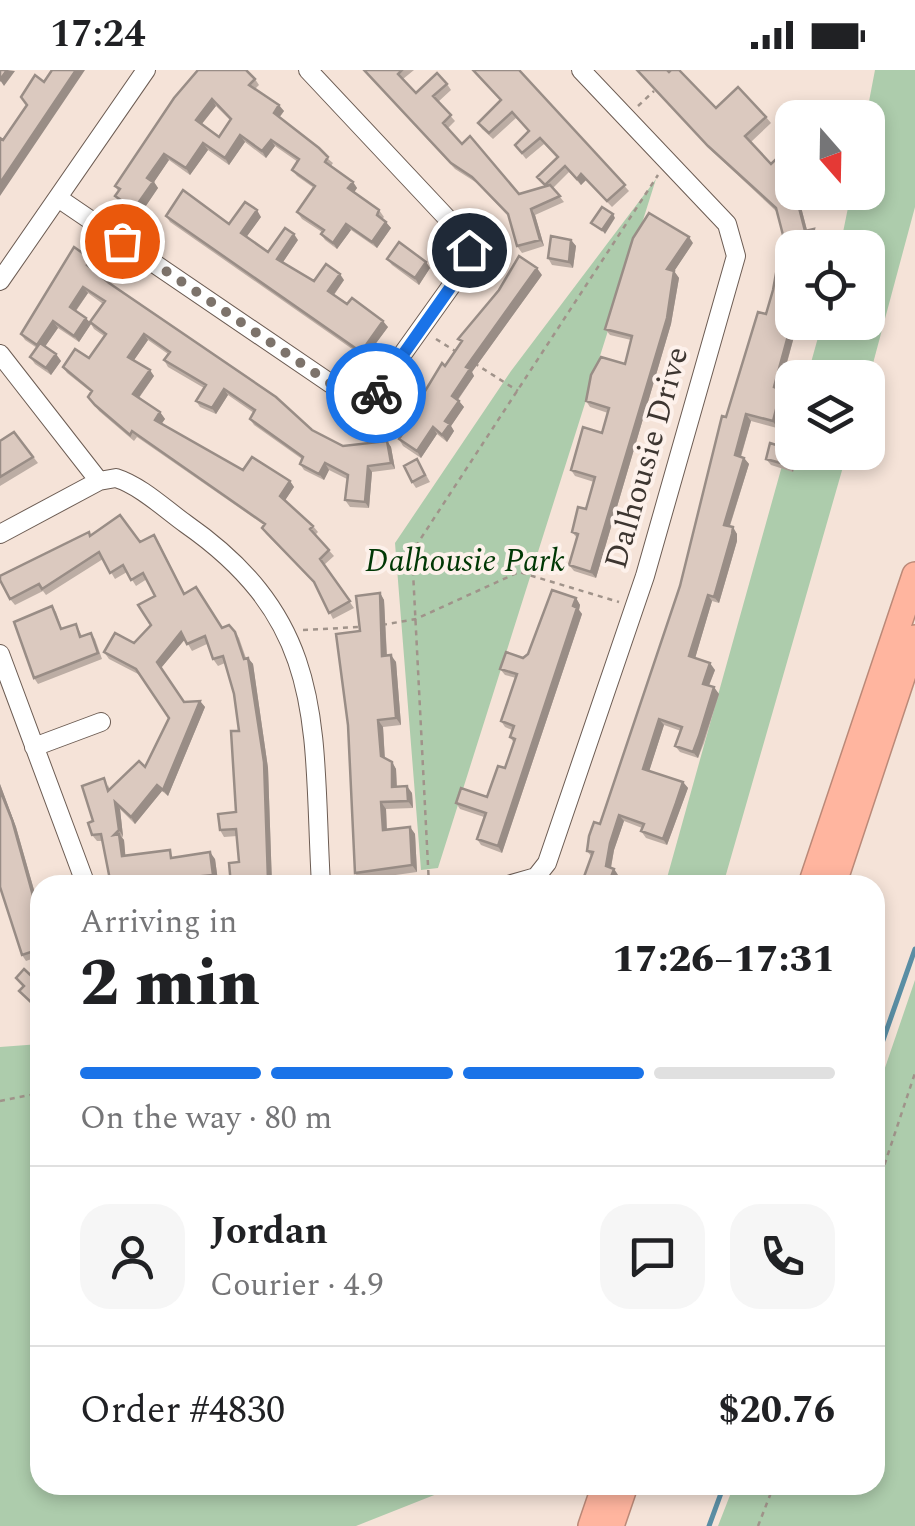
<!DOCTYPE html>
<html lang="en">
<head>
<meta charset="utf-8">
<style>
  :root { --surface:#fff; --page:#f6f6f6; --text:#202124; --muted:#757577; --line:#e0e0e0; --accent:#1a73e8 }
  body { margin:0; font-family:Spectral,serif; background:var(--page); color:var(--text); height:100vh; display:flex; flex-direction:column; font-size:38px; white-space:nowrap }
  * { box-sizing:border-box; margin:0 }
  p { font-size:32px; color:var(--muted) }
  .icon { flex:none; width:55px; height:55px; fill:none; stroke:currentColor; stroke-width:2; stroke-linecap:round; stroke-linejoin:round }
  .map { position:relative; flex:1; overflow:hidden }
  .sheet { position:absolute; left:30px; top:805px; width:855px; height:620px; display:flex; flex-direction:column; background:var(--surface); border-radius:30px; box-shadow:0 5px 15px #0003 }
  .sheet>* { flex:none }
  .needle { width:65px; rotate:160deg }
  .fabs { position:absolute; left:775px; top:30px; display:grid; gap:20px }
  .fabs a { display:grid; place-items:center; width:110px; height:110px; border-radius:20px; background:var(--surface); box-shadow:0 5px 15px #0003; font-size:50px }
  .pin { position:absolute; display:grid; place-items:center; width:85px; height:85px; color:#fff; margin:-42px; border:5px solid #fff; border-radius:50%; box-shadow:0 2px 10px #0007 }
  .courier { position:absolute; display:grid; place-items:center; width:100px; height:100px; margin:-50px; border:8px solid #1a73e8; border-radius:50%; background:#fff; color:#222; box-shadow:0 2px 12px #0007 }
  .head em { font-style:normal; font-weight:800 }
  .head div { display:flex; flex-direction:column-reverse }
  .head { display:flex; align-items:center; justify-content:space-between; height:170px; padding:0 50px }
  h1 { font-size:65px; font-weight:800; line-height:75px }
  .bar { display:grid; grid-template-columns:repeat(4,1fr); gap:15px 10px; align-content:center; height:120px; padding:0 50px }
  .bar i { height:12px; border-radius:8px; background:var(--line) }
  .bar .selected { background:var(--accent) }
  .bar p { grid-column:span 4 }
  .line { display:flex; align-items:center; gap:25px; padding:0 50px; border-top:2px solid var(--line) }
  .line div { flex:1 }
  .round { display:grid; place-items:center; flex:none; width:105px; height:105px; border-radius:30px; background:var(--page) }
  .status { display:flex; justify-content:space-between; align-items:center; height:70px; padding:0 50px; background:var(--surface); direction:ltr }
  .status svg { height:28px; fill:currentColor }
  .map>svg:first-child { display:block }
  .green { fill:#adccac }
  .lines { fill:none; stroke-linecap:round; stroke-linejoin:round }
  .stream { stroke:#5a8ea4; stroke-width:5 }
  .minor-casing { stroke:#6c5c53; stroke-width:20 }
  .highway-casing { stroke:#bb8978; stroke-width:28 }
  .path { stroke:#a0938a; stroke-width:2.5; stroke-dasharray:5 5; stroke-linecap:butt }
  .minor { stroke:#fff; stroke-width:18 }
  .highway { stroke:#ffb59f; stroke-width:25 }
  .wall { fill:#bcada4; fill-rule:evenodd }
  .shaded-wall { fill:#998d86 }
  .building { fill:#dbc9bf; stroke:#998d86; stroke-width:2.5; fill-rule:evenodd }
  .done { stroke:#7d736b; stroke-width:10; stroke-dasharray:0 18 }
  .route { stroke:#1a73e8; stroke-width:12 }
  .labels { text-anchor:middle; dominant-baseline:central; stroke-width:8; stroke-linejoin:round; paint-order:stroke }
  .street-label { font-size:32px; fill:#3d3631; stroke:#fdf1eb }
  .park-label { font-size:32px; font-style:italic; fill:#003805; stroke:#fdf1eb }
</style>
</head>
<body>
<div class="status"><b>17:24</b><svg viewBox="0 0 49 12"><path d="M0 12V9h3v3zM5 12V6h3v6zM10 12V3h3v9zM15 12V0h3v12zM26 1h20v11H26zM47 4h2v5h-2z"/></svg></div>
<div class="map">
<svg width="915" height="1456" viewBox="0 0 915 1456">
  <rect width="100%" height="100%" fill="#f5e3d8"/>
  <path class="green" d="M875,0H915V137L868,312V308L807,307L822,253L868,252V178L840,177L851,123L868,122L866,47Z
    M656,109L438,798L421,800L395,473L511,301Z
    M792,360V382L847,383L723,815H665Z
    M915,910V1456H718L734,1415H875V1027Z
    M40,974V1415L457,1416L356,1456H0V977Z"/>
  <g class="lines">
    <path class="stream" d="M875,993L915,879
      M709,1456L724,1415"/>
    <g class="minor-casing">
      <path id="minor" d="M58,128L343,322L354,328L374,324L464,198L469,180L460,162L308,0
        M0,211L146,0
        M0,284L99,411
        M0,464L99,411L116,408C141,416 165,439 186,454C329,554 312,658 321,815
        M0,584L86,815
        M34,677L101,652
        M508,815L536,807L547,793L645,506L736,186L727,154L581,0"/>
    </g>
    <g class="highway-casing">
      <path id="highway" d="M811,815L915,505
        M833,815L915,568
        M591,1456L605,1415
        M611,1456L625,1415"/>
    </g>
    <path class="path" d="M638,36L654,21
      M436,269L455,281
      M474,293L518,321
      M382,555L416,549L519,502L619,532
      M303,560L359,557
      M429,815L412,482L658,105
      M0,1031L40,1023
      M875,1123L915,1003
      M758,1456L774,1415"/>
    <use href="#minor" class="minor"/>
    <use href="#highway" class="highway"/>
  </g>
  <path class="wall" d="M363,0H414L403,9L416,23L447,14L451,20L438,32L455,51L448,58L462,74L519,124L545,116L537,107L557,88L544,74L526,89L515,75L529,61L516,48L493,69L482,59L478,53L500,30L472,0H519L629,121L612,137L586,110L581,115L569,102L553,118L564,132L535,145L544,176L522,183L517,176L509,147L477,113L455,99Z
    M636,0H667L716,38L766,47L771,53L751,72L792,122H808L813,134L801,137L807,160L818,165L816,178H792V252H798L780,319L786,326L777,358L751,351L741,387L744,388L749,394L730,456L737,464V471L719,533L712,531L695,588L715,600L709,616L719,624L704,673L698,688L680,682L675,676L681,661L664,655L649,701L683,712L688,718L667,775L646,768L641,761L642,758L624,751L614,780L611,798L614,799L618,805L591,786L587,781L600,754L680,516L726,347L766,244L773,220L783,165L776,141L713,82Z
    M255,9L259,15L255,19L284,41L279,48L333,93L331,96L353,112L357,118L354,122L379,140L384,147L382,149L391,158L377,178L351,160L337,179L325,170L321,164L322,162L302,149L297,142L314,118L297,106L292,100L298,92L275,76L266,88L245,72L229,95L208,80L190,105L169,90L154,112L158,118L139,146L119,132L115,126L118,121L115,116L174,28ZM216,36L230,50L219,67L202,54Z
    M166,146L229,154L261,147L246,167L268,182L298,170L283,192L314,211L344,210L334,225L388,257L365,288L170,152Z
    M571,170L576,176L573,198L552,195L548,188Z
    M693,173L674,201L679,208L671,254L596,508L574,501L569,495L577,468L572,462L586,439L594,412L575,406L571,400L602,363L608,343L590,337L586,331L625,294L631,270L610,265L605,259Z
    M91,189L95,195L92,200L109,213L312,360L343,376L387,371L391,377L395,399L372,402L369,438L350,437L345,430L347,409L329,400L324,410L304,400L300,394L302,389L254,355L250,349L254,343L228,325L216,344L200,337L196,331L204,318L168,297L164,290L168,284L148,270L134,290L154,306L139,328L160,342L165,349L161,354L243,400L290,411L294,417L285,430L313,456L318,462L315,465L334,486L324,495L354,538L333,549L316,515L266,464L262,458L264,455L137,367L134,371L99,341L88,327L91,322L67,303L63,297L89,288L104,266L94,259L91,254L79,272L58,258L45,276L56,284L61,291L51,305L35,294L30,287L37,278L25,270L21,264ZM88,223L103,234L90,252L76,241Z
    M387,189L426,192L430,198L419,215L392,195Z
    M542,205L472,302L474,306L458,330L464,337L451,356L454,361L447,372L437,364L421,388L403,376L399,369L422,335L419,331L461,272L458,269Z
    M14,362L38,393L0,416V371Z
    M792,382L797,386L793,402L771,395L766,389Z
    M417,389L430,412L416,418L412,412Z
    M90,466L140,472L158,471L185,524L222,558L235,562L239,568L246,588H248L253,594L268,698L272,815H231L239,792L237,766L224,767L220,760L236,742L239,661L234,624L225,593L218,596L213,589L207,574L192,581L185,569L161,598L184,632L200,631L205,637L168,726L162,721L135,754L120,739L123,766L122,768L124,770L125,785L215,789L218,811L182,815H111L103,771H97L92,765L93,751L108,715L110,720L145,697L169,648L140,605L109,589L104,582L134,573L151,555L155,526L147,509L136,516L127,502L115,509L103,489L46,525L43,521L15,535L10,529Z
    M380,523L384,530L387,585L396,592L401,655L383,657L385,689L392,692L396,699L397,717L412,723L413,738L386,739L387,760L410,757L415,764L417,802L360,810L355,803L360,561Z
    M576,528L580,535L579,540L582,544L502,783L481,775L477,769L484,747L460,739L456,733L487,727L505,698L514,673L510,667L512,660L505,657L501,651L516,608L505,605L500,599L528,584Z
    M52,536L56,542L62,559L76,554L82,566L91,563L95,569L102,589L38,614L34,608Z
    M0,714L16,757L40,841V886L26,891L22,885L0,817Z
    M16,908L40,914V937L37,940L19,921L23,917Z"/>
  <path class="shaded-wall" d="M7,0L15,1L4,16L0,10Z
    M76,0H85L0,126V113Z
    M212,29L216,36L200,56L196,50Z
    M279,35L284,41L278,49L274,43Z
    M240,65L245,72L229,95L225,88Z
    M271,70L275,76L266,88L262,81Z
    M203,73L208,80L190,105L186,98Z
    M164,84L169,90L154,112L158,118L139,146L134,139L147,108Z
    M581,104L586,110L581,115L577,109Z
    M353,112L357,118L353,124L348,118Z
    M797,130L801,137L809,168L805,161Z
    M531,139L535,145L544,176L540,170Z
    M257,140L261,147L245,169L241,163Z
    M613,144L615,148L605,164L602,160Z
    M386,152L391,158L377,178L372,172Z
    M346,154L351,160L337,179L333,173Z
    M814,159L818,165L816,178H810Z
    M294,164L298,170L281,195L277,189Z
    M689,167L693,173L671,206L667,199Z
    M571,170L576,176L573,198L569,192Z
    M91,189L95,195L91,201L87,195Z
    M426,192L430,198L419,215L415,208Z
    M537,198L542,205L472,302L474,306L456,332L452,326L466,297Z
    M674,201L679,208L671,254L596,508L591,502Z
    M340,204L344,210L332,227L328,221Z
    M83,217L88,223L74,243L70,237Z
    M86,248L91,254L79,272L74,266Z
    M53,251L58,258L42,281L37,275Z
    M383,251L388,257L365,288L361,282Z
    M792,252H798L778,324L774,317Z
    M144,264L148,270L132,293L128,287Z
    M56,284L61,291L51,305L46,298Z
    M150,300L154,306L137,330L133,324Z
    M224,319L228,325L216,344L212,338Z
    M781,320L786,326L777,358L773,351Z
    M459,331L464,337L451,356L454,361L447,372L442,365L445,351Z
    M160,342L165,349L160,356L155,350Z
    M746,344L751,351L739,392L735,385Z
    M433,357L437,364L421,388L417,381Z
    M387,371L391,377L395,399L391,393Z
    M792,380V382L797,386L793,402L788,395Z
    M744,388L749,394L728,461L724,455Z
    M325,393L329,400L324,410L319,404Z
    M368,396L372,402L369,438L365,432Z
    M290,411L294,417L284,432L280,426Z
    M733,457L737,464V471L719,533L714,527Z
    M380,523L384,530L387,592L382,586Z
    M708,525L712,531L694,592L689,586Z
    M576,528L580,535L579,540L582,544L502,783L498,776Z
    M181,562L186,568L161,598L157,592Z
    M391,585L396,592L401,655L396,648Z
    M248,588L253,594L268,698L272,815L268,810Z
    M710,593L715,600L707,620L703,614Z
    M714,617L719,624L698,688L693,682Z
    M200,631L205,637L168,726L163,720Z
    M659,649L664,655L648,705L643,699Z
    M378,650L383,657L385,693L381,686Z
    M392,692L396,699L397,724L392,717Z
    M683,712L688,718L667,775L663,769Z
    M0,714L16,757L40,841V851L0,720Z
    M157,715L162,721L135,754L131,747Z
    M407,716L412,723L413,738L408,731Z
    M115,732L120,739L123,766L119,760Z
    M381,732L386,739L387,767L383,760Z
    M619,745L624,751L614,780L610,802L606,796L610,773Z
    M410,757L415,764L417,802L412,795Z
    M119,764L124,770L126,792L122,786Z
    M210,782L215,789L218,811L213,805Z
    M614,799L618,805L615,815H608Z"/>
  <path class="building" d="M0,0H7L0,10Z
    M52,0H76L0,113V68L3,70L27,35L21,27L35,5L44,12Z
    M198,0H246L255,9L249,15L279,35L274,43L319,78L328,87L325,92L353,112L348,118L379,140L377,145L386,152L372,172L346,154L333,173L321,164L324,160L297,142L315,116L292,100L299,89L271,70L262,81L240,65L225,88L203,73L186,98L164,84L147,108L153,112L134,139L115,126L120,119L115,116L174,28ZM212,29L231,49L219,67L196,50Z
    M364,0H402L398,4L416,23L437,3L447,14L433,26L451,45L443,53L462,74L470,66L519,124L550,115L560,126L531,139L540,170L517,176L508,144L472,107L451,93Z
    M473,0H519L625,115L607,131L581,104L577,109L565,96L545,115L537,107L558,87L540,68L522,83L515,75L529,61L512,42L489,63L478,53L501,30Z
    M637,0H667L669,2L671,0H679L716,38L738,17L766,47L745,66L771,94L790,76L792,79V122H806L808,127L797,130L805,161L814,159L810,178H792V251L774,317L781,320L773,351L746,344L735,385L744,388L724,455L733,457L732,464L714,527L708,525L689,586L710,593L703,614L714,617L699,666L693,682L675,676L682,657L659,649L643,699L683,712L676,733L663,769L641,761L644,754L619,745L610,773L606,796L614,799L608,815H581L593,782L587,781L589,766L594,752L600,754L680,516L722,346L726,347L758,242L766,244L773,220L783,165L776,138L708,76Z
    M183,120L229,154L245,132L257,140L241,163L268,182L285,158L294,164L277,189L314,211L326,194L340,204L328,221L347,234L352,228L383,251L361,282L166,146Z
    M602,137L613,144L602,160L591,153Z
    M649,143L689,167L667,199L674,201L667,248L591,502L569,495L578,464L572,462L578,437L586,439L595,407L571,400L583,357L602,363L609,338L586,331L591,305L601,287L625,294L632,266L605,259L633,168Z
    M551,166L571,170L569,192L548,188Z
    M399,172L426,192L415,208L387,189Z
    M74,177L91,189L87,195L109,213L276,327L312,360L343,376L387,371L391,393L368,396L365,432L345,430L348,405L325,393L319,404L300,394L303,387L250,349L255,340L224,319L212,338L196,331L206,315L164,290L170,282L144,264L128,287L150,300L133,324L160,342L155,350L243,400L252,387L290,411L280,426L313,456L310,459L329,480L320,489L350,531L329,543L314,512L262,458L265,454L132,361L130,365L95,335L88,327L92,321L63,297L75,279L89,288L106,264L90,252L105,231L83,217L70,237L86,248L74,266L53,251L37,275L21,264Z
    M519,186L537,198L466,297L470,299L452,326L459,331L445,351L450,354L442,365L433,357L417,381L399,369L422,333L419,331L442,293L445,296L462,271L458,269L499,220Z
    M40,273L56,284L46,298L30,287Z
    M14,362L33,387L0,407V371Z
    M770,373L792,380L788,395L766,389Z
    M417,389L425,405L412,412L404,396Z
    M120,445L140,472L154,465L184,524L196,517L222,558L229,555L235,562L244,589L248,588L264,692L268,810L241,815H231L229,793L239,792L236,759L220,760L218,744L236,742L231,661H239L234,624L223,586L213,589L205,566L187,574L181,562L157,592L184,632L200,631L163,720L157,715L131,747L115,732L119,760L114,765L119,764L122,786L170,780L171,788L210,782L213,805L111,815L101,764L92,765L88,753L93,751L82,716L104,708L108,721L139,691L145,697L169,648L136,599L104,582L115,563L134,573L151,555L138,535L155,526L143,503L131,510L123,495L110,503L99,482L42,519L39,514L10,529L0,510V506L89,462L90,466Z
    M552,520L576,528L573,536L577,538L498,776L477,769L486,743L456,733L461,718L487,727L498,696L505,698L515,669L510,667L514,656L501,651L517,604L500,599L506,582L523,588L528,584Z
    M380,523L382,586L391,585L396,648L378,650L381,686L392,692V717L407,716L408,731L381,732L383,760L410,757L412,795L355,803L348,655L336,564L360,561L356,526Z
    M52,536L61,559L76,554L80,567L91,563L98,583L34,608L14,552Z
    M0,720L12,750L40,851V879L22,885L0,817Z
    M24,899L40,914V927L33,934L19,921L24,916L16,908Z"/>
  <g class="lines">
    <path class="done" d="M122,171L343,322L364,328L376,323"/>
    <path class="route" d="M376,323L464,198L469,180"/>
  </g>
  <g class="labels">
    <g class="street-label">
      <text transform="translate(647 388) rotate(-74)">Dalhousie Drive</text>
    </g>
    <g class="park-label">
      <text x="465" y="491">Dalhousie Park</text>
    </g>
  </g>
</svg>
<div class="fabs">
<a><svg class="needle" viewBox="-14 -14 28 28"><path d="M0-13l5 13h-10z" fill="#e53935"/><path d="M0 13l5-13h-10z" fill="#757577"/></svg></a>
<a><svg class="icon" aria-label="locate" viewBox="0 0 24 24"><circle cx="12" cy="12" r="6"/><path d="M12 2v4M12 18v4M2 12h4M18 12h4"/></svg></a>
<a><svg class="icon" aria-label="layers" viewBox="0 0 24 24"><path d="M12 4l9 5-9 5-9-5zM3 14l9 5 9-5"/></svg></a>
</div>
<div class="pin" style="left:122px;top:171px;background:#ea580c"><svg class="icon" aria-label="bag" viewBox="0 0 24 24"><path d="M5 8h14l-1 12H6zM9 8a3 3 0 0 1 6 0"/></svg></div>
<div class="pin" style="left:469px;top:180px;background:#1f2937"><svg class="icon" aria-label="home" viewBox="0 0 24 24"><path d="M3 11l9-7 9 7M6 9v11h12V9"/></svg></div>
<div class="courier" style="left:376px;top:323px"><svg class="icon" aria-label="bike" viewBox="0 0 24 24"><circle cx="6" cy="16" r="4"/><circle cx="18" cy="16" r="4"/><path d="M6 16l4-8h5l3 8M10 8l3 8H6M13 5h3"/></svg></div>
<section class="sheet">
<div class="head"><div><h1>2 min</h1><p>Arriving in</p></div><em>17:26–17:31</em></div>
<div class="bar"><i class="selected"></i><i class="selected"></i><i class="selected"></i><i></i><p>On the way · 80 m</p></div>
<div class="line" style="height:180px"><a class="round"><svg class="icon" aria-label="person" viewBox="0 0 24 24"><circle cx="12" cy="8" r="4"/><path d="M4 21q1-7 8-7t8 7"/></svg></a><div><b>Jordan</b><p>Courier · 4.9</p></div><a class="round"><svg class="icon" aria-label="chat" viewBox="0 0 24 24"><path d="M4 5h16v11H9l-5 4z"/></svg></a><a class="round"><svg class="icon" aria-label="phone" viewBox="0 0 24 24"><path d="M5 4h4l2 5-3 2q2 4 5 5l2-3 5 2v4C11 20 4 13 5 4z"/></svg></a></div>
<div class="line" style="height:130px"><div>Order #4830</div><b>$20.76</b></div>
</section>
</div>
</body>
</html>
